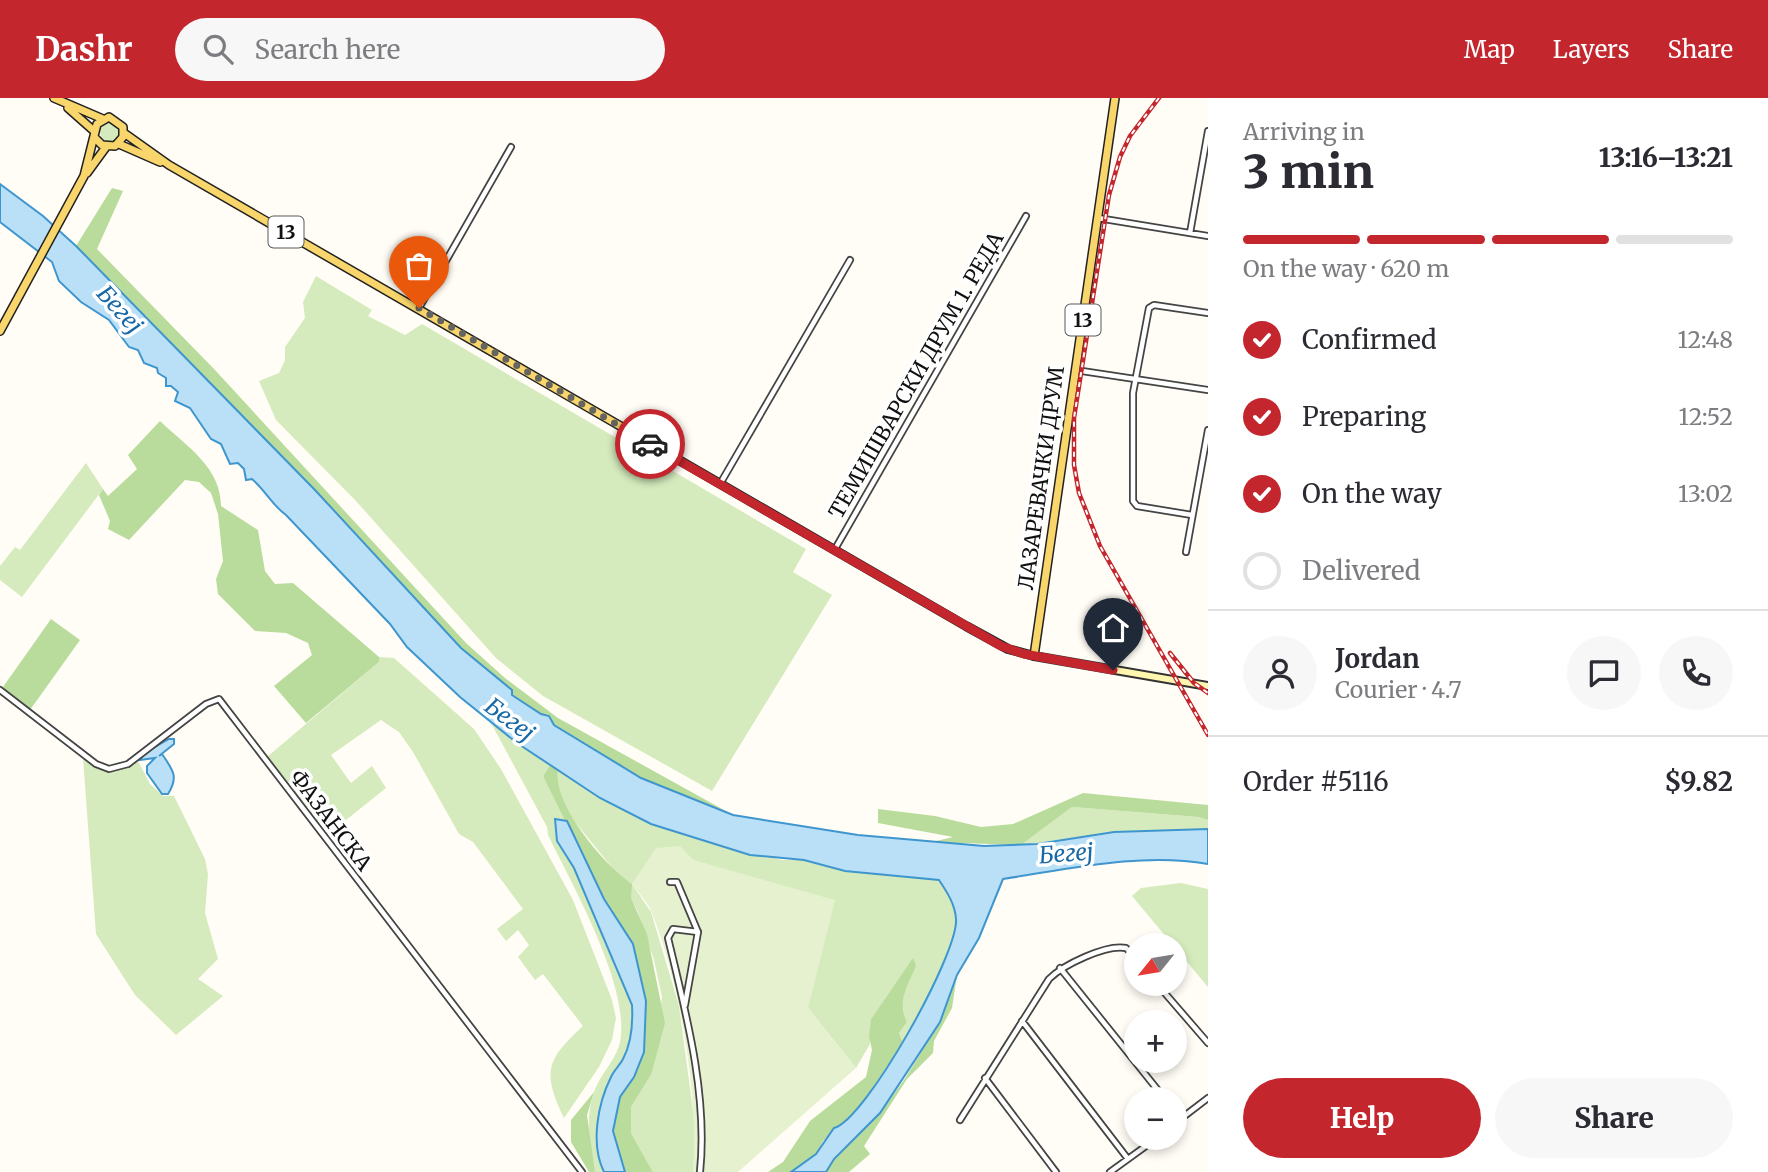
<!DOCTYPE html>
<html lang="en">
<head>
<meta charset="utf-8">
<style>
  :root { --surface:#fff; --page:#f7f7f7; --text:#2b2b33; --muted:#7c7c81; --line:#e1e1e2; --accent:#c4262e }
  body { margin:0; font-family:Merriweather,serif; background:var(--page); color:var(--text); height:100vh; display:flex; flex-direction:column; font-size:26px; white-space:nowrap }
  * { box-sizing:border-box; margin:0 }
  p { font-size:23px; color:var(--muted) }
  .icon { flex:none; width:38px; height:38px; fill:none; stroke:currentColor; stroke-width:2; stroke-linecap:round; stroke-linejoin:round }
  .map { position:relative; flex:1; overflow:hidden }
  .drawer { display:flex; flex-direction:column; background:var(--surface); width:560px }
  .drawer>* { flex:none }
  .needle { width:46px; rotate:240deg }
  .buttons { position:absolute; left:1124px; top:835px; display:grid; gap:14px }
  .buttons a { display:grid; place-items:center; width:63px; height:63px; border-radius:50%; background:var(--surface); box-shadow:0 4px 10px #0003; font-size:35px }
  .pin { position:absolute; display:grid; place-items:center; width:60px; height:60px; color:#fff; margin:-72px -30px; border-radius:50% 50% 50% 0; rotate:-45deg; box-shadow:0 0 7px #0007 }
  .pin .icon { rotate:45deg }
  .courier { position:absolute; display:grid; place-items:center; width:70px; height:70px; margin:-35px; border:5px solid #c4262e; border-radius:50%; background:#fff; color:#222; box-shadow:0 2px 9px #0007 }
  .head em { font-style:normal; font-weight:800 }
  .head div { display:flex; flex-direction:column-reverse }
  .head { display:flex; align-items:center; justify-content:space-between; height:119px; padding:0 35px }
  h1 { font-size:46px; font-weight:800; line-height:52px }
  .bar { display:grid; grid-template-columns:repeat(4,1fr); gap:10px 7px; align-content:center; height:84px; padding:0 35px }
  .bar i { height:9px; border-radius:5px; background:var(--line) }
  .bar .current { background:var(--accent) }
  .bar p { grid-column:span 4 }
  .line { display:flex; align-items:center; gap:18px; padding:0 35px; border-top:2px solid var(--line) }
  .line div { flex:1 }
  .round { display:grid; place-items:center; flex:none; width:74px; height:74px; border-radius:37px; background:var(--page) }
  ol { padding:0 35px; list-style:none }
  li { display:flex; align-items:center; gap:21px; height:77px }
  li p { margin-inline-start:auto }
  li .icon { padding:7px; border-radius:50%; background:var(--accent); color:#fff; stroke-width:4 }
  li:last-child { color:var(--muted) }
  li i { width:38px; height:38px; border:4px solid var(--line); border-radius:50% }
  .action { display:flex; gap:14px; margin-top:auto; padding:14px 35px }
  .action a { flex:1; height:80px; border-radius:42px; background:var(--accent); color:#fff; font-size:28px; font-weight:800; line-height:80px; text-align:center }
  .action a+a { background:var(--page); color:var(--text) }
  header { display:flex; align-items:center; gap:42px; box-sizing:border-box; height:98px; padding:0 35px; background:var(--accent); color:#fff }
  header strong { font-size:33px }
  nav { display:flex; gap:38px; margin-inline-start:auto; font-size:24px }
  .search { width:490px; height:63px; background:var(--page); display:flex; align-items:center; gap:18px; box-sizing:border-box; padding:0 24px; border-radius:38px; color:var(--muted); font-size:26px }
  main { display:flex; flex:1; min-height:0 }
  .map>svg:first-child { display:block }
  .green { fill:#d5ebbd }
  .forest { fill:#b9dc9c }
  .pitch { fill:#e6f2cf }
  .water { fill:#b9e0f7; stroke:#3f96cf; stroke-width:2 }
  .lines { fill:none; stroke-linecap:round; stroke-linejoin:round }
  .minor-casing { stroke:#444; stroke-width:8 }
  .secondary-casing { stroke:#333; stroke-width:10 }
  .primary-casing { stroke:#222; stroke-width:10 }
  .minor { stroke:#fff; stroke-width:4.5 }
  .secondary { stroke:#fff6b0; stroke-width:6 }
  .primary { stroke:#f9d66b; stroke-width:7 }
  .rail-casing { stroke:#c4262e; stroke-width:4.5 }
  .rail { stroke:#fff; stroke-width:2; stroke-dasharray:5; stroke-linecap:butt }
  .done { stroke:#646461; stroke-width:7; stroke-dasharray:0 12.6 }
  .route { stroke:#c4262e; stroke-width:9 }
  .labels { text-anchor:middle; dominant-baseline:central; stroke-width:7; stroke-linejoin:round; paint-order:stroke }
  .shield { fill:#fff; stroke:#585858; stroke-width:2 }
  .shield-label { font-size:19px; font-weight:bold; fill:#111 }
  .street-label { font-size:21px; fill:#111; stroke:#fff }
  .water-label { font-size:23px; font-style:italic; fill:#1768a6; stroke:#fff }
</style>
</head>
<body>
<header>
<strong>Dashr</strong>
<div class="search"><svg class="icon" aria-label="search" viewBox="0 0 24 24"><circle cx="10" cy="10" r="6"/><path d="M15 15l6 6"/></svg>Search here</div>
<nav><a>Map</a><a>Layers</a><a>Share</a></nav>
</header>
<main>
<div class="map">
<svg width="1208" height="1074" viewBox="0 0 1208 1074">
  <rect width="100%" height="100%" fill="#fffdf5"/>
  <path class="green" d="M100 34a10 10 0 1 1 20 0a10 10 0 1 1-20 0Z
    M316,178L372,212L368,218L405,237L422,226L806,451L793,474L832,497L712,693L543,598L496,560L356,403L276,322L259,283L279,275L285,262V249L305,220L303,204Z
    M86,365L103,391L22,499L0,482V468L15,449L20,452Z
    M379,559L394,560L474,631L501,671L573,802L612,902L616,920L612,942L599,969L564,1020C542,974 546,962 583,928L543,876L535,882L518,859L529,847L518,832L506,843L497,831L523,811L473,744L459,736L413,654L399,634L381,622L331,657L351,685L372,668L386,690L326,738L267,659L379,564Z
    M490,623L550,667L543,678L567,723L559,721L557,743L574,770L632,907C633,925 632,944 623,961C620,967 614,972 611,979C598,1005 590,1046 604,1074H595C590,1042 583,1015 598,985C604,973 615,961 619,948C634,894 572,787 548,737L547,729Z
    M83,660C106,674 114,674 138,663L150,686L163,698H174L205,761L208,776L205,815L218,861L198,881L223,898L176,937L135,897L96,836Z
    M558,672L600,700L651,726L683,736L782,762H804L845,773L939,782C947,794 955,806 956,821C959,856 919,913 903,945L899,935L907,924C897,903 908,883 913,861L871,921L870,946L856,970L808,910L778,788L693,762L680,749L632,786L651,814L679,908L696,1035L693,1074H653L631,1035V1009L651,977L662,899L654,862L638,814L619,778L566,713L556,684Z
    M1072,709L1198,719L1208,722V731L1114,734L1021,747Z
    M1181,785L1208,791V889L1132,798L1141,790Z"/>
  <path class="forest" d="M112,90L123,93L97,151L215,272L466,545L505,580L558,620L733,717L641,680L554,626L512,596V592L461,550L315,392L76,148Z
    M160,323C186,348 221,369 221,408L258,432L265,473L275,486L293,485L379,559V564L306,625L274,588L312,557L308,545L286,535L255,533L218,496L216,481L223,463L218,416L211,395L199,384L185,382L129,442L108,431L110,423L99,397L103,391L108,398L137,371L128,357Z
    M51,521L80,542L30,612L3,589Z
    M550,667L558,672C552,706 605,768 632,786L631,800L647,836L665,925L651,977L631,1009V1035L653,1074H625L613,1033L620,999L634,979L633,846L604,801L543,678Z
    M1083,695L1208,707V722L1198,719L1072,709L1021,747L932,744L953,739L878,725V711L935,718L981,729L1013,726Z
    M913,860L916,868C907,889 897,903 907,924L899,935L903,945L859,1010L823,1043L816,1056L791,1074H768L783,1064L810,1023L866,979L872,952L869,938L871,921Z
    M957,877L952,910L934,943L933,955L907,981L864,1048L870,1056L849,1074H826L833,1061L880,1015L904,982L940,924Z
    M594,994L587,1017L595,1074H589L571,1044V1022Z"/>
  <path class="pitch" d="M680,748L693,762L835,802L808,910L856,970L738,1074H693C699,1000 680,882 651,813C647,803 638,795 632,786L656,750Z"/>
  <path class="water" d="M0,86L43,118L76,148L315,392L461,550L512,592V597L541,616L549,618L554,627L641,680L733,717L858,737L984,748L1037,746L1114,734L1208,731V766C1142,754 1069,771 1003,781L979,840L957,877L940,924L880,1015L834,1061L826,1074H791L816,1056L834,1030C865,1023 959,855 956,821C955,806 947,794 939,782L845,773L804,762L750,757L651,726L600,700L517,645L460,599L407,549L390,526L286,417C272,407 266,393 252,381L246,382L244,371L238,365L230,366L221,346L211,341L190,310L175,303L178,294L171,288H166V280L158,275L157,270L144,265L138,252L129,249L109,222L81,204L59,183L52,164L0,124Z
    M169,641H174V646L159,658L162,656C173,672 179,679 168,696H162L147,675V668L155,660L140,662L144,655Z
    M555,721L567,723L604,801L633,846L646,903L644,954L634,979L620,999L613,1033L625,1074H604C590,1046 598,1005 611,979C614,972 620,967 623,961C632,944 633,925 632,907L574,770L557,743Z"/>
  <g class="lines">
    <g class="minor-casing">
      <path id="minor" d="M1098,120L1208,138
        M1190,135L1208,33
        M419,210L511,49
        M1082,273L1208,292
        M720,386L850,162
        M1192,417L1137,408L1133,403V295L1149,210L1154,207L1208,215
        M835,451L1026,118
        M1186,454L1208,332
        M0,592L96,666L109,671L128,666L206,606L219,601L582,1074
        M670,784H677L698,834
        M1060,870L1165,1001
        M1157,886L1208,945
        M685,907L698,834L673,831L668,840C686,915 708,997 700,1074
        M1022,923L1128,1061
        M985,980L1056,1074
        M1174,1012L1181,1021
        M960,1022L1049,881C1063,867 1106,846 1126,850L1136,860
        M1174,1026L1208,1000
        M1110,1074L1157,1040"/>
    </g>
    <g class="secondary-casing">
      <path id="secondary" d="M1034,558L1208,588"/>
    </g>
    <g class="primary-casing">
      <path id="primary" d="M54,0L103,21
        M68,10L94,33
        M124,35L169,67L966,528L1008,551L1034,558L1115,0
        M119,46L160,64
        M87,75L106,49
        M0,233L84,78L97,26L109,19L123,29V39L115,48L102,47L95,40"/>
    </g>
    <use href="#minor" class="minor"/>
    <use href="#secondary" class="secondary"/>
    <use href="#primary" class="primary"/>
    <g class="rail-casing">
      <path id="rail" d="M1159,0L1130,38L1120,59L1109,97L1074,320V367L1079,395L1100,448L1208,637
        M1170,555L1194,585L1208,595"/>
    </g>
    <use href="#rail" class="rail"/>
  </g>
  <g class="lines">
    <path class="done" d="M419,210L650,346"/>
    <path class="route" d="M650,346L1001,548L1024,556L1113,572"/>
  </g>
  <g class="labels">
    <g class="shield">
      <rect x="268.5" y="118.5" width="35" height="31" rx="5"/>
      <rect x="1065.5" y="206.5" width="35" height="31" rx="5"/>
    </g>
    <g class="shield-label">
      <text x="286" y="134">13</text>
      <text x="1083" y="222">13</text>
    </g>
    <g class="street-label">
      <text transform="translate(916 277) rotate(-60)">ТЕМИШВАРСКИ ДРУМ 1. РЕДА</text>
      <text transform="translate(1041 380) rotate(-82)">ЛАЗАРЕВАЧКИ ДРУМ</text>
      <text transform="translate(331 722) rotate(53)">ФАЗАНСКА</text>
    </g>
    <g class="water-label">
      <text transform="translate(120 211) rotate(48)">Бегеј</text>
      <text transform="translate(510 621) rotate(37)">Бегеј</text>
      <text transform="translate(1066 755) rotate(-4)">Бегеј</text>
    </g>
  </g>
</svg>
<div class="buttons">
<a><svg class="needle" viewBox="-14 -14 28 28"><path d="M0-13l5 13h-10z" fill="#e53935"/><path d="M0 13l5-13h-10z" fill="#7c7c81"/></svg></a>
<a>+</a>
<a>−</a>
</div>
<div class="pin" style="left:419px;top:210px;background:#ea580c"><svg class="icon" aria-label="bag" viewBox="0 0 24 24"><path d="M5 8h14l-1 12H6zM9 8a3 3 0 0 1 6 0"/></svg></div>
<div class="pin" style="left:1113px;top:572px;background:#1f2937"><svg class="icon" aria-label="home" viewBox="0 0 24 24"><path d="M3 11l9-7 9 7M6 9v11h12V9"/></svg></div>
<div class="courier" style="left:650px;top:346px"><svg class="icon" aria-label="car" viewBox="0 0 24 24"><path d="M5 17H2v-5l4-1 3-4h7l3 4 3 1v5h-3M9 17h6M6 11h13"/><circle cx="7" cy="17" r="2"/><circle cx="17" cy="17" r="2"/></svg></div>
</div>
<section class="drawer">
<div class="head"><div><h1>3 min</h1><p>Arriving in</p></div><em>13:16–13:21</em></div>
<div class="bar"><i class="current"></i><i class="current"></i><i class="current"></i><i></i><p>On the way · 620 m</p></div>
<ol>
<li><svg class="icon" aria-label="check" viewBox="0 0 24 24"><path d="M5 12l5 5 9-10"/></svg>Confirmed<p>12:48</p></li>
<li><svg class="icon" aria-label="check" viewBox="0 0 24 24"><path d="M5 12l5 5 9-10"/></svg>Preparing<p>12:52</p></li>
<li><svg class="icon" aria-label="check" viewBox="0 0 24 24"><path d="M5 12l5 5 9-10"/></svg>On the way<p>13:02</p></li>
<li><i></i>Delivered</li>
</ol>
<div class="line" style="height:126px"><a class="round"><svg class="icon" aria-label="person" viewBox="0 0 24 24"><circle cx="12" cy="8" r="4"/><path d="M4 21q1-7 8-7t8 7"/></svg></a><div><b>Jordan</b><p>Courier · 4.7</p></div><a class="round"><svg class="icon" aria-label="chat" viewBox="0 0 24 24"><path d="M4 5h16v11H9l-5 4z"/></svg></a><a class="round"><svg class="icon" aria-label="phone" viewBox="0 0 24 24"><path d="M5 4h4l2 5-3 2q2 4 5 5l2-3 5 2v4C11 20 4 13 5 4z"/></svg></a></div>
<div class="line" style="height:91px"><div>Order #5116</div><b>$9.82</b></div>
<div class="action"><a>Help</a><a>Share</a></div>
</section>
</main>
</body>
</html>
